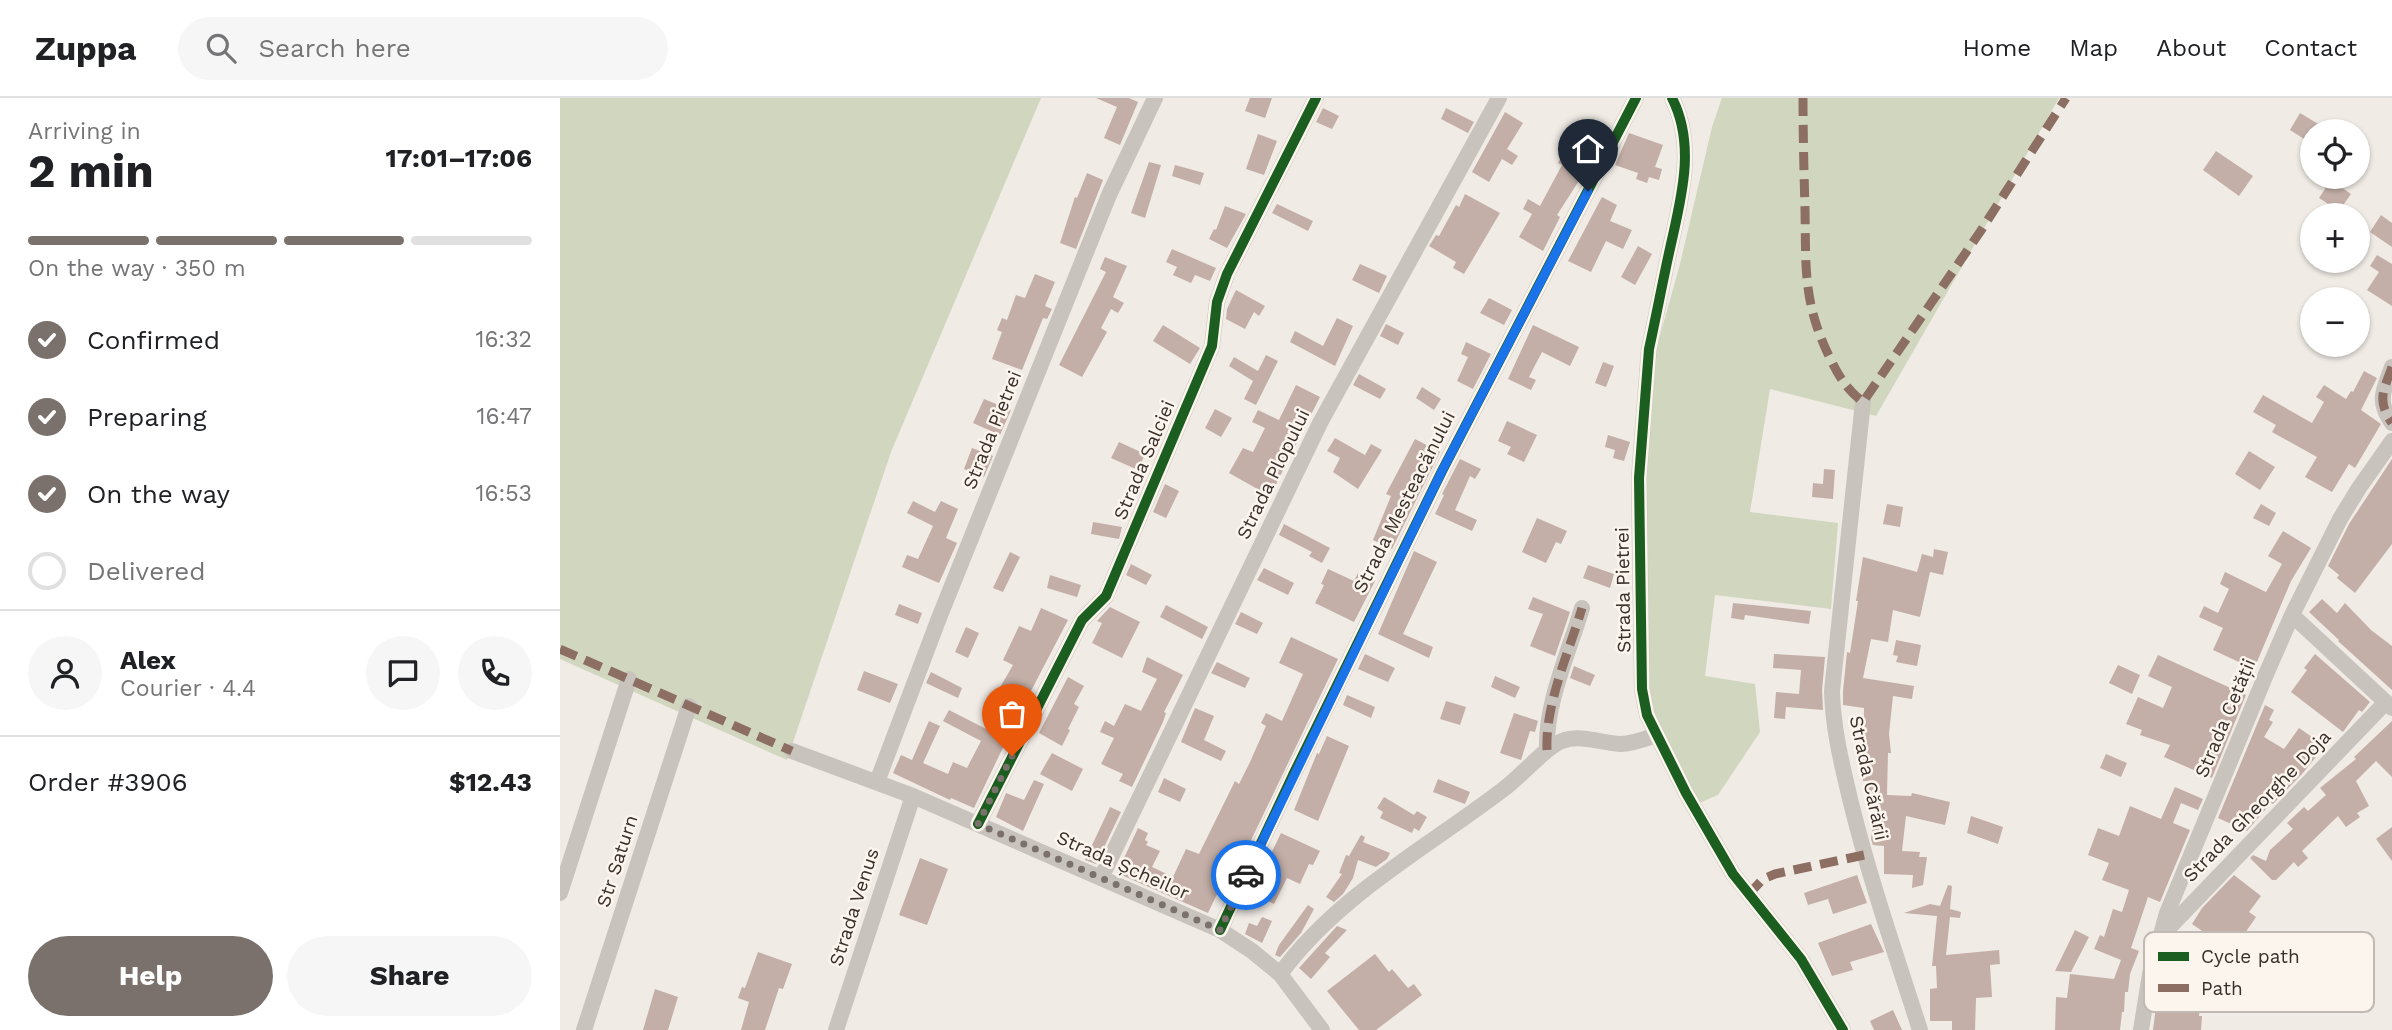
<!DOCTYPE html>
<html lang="en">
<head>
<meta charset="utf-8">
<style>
  :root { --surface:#fff; --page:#f6f6f6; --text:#202124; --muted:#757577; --line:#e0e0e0; --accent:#7a716c }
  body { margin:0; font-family:"Work Sans",sans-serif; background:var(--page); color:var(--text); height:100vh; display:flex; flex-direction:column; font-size:26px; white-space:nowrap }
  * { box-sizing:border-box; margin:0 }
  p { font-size:23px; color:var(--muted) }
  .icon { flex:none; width:38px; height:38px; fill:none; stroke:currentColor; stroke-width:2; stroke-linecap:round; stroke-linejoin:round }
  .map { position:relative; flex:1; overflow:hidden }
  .drawer { display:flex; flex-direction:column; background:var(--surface); width:560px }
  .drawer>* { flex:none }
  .fabs { position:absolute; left:1740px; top:21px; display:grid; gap:14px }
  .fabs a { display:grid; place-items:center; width:70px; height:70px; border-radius:50%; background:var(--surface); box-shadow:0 2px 5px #0004; font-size:35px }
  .pin { position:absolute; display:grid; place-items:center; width:60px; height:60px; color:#fff; margin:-72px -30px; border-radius:50% 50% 50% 0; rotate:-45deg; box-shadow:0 0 7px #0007 }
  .pin .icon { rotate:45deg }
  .courier { position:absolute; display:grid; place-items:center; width:70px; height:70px; margin:-35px; border:5px solid #1a73e8; border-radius:50%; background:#fff; color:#222; box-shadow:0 2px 9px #0007 }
  .summary em { font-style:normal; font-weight:700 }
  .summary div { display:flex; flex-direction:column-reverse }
  .summary { display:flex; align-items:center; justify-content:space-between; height:119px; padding:0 28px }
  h1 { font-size:46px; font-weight:700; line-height:52px }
  .bar { display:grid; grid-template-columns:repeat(4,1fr); gap:10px 7px; align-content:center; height:84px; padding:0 28px }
  .bar i { height:9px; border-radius:5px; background:var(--line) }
  .bar .on { background:var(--accent) }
  .bar p { grid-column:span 4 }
  .line { display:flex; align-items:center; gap:18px; padding:0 28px; border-top:2px solid var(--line) }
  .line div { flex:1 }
  .round { display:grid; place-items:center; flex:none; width:74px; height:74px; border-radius:37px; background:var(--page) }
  ol { padding:0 28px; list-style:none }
  li { display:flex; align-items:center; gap:21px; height:77px }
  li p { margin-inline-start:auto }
  li .icon { padding:7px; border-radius:50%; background:var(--accent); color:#fff; stroke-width:4 }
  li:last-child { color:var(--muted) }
  li i { width:38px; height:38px; border:4px solid var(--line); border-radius:50% }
  .action { display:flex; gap:14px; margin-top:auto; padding:14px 28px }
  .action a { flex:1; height:80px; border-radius:42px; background:var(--accent); color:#fff; font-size:28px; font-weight:700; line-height:80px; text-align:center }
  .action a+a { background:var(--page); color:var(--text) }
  header { display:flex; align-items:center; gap:42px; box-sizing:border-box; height:98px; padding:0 35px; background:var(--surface); border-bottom:2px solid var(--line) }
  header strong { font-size:33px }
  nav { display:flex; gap:38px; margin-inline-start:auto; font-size:24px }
  .search { width:490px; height:63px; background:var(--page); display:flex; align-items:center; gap:18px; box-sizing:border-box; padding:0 24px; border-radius:38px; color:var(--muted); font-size:26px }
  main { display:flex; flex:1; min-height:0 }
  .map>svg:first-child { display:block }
  .green { fill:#d1d6bf }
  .building { fill:#c3afa7 }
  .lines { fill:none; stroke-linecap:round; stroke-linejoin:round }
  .minor { stroke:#c9c3be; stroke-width:16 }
  .quiet { stroke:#8d6e63; stroke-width:9; stroke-dasharray:18 9; stroke-linecap:butt }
  .cycleway-casing { stroke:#fbf5ee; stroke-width:15 }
  .cycleway { stroke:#1b5e20; stroke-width:10 }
  .done { stroke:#7a716c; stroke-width:7; stroke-dasharray:0 12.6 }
  .route { stroke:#1a73e8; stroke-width:9 }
  .labels { text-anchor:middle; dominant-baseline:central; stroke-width:5; stroke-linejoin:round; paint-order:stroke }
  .street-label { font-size:19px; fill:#3b302b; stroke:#fbf5ee }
  .key { fill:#fbf5ee; stroke:#c1bab4; stroke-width:2 }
  .key-label { font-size:19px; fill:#3b302b }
</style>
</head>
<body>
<header>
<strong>Zuppa</strong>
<div class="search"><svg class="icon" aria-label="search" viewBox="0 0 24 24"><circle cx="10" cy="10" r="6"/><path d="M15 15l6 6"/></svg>Search here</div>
<nav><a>Home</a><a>Map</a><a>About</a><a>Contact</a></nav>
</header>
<main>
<section class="drawer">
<div class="summary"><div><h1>2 min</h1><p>Arriving in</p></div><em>17:01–17:06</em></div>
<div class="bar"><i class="on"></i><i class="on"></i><i class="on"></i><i></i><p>On the way · 350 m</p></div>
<ol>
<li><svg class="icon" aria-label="check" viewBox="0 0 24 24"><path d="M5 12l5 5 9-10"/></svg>Confirmed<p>16:32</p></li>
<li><svg class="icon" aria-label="check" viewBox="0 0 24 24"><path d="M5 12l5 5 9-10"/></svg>Preparing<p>16:47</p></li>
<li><svg class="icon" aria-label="check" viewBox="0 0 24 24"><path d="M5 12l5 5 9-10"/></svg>On the way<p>16:53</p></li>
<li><i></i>Delivered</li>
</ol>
<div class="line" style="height:126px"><a class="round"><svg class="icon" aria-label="person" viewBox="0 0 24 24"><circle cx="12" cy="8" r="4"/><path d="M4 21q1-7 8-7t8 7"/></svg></a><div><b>Alex</b><p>Courier · 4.4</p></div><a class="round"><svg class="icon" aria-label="chat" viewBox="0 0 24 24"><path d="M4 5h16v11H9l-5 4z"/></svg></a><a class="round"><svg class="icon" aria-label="phone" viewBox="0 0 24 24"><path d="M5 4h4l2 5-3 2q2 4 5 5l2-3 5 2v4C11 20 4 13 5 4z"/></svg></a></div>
<div class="line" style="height:91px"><div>Order #3906</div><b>$12.43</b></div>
<div class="action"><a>Help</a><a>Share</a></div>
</section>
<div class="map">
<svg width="1832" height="932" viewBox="0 0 1832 932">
  <rect width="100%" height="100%" fill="#f0ebe5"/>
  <path class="green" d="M0,0H481L331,354L227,662L0,561Z
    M1162,0H1499L1316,318L1210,291L1190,414L1278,425L1271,511L1155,497L1145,578L1195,586L1200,634L1158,697L1139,705L1100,633L1087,597L1086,387L1093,263L1120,166L1152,29Z"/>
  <path class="building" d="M536,0H569L578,4L560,47L544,40L557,9Z
    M690,0H712L705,20L685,13Z
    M763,10L779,18L772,31L756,24Z
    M886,10L914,24L908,35L881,21Z
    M945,14L963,25L947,51L958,58L952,67L942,61L929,84L912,74Z
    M1740,15L1770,33H1752V46L1730,32Z
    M1019,25L1043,39L1022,78L997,117L1000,119L983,153L959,139L972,116L963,111L968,101L980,108L1002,67L998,65Z
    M1069,35L1103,47L1095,69L1102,71L1099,82L1089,79L1087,85L1076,81L1078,75L1055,67Z
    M698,36L717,43L704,77L686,71Z
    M1656,53L1693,78L1679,98L1643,72Z
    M589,64L601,67L585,120L571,115Z
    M615,67L644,75L640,87L612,78Z
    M527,75L543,82L516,151L500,145L515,99L517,100Z
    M1771,82L1791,96L1779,113L1759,100Z
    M905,96L940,115L904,176L893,170L896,164L869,148L876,137L879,138L896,107L899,109Z
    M1042,99L1057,107L1050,123L1072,132L1063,151L1046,143L1031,174L1008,163Z
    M717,106L753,123L748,133L712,115Z
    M665,108L686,116L667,150L649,141L654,131L656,132Z
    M1821,117L1832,125V149L1810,134Z
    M1078,148L1092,156L1075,187L1061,179Z
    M612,151L656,170L650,183L635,177L631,185L613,177L617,169L606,164Z
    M1817,157L1832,166V208L1807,192L1819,174L1810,168Z
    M545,159L567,168L553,199L564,205L558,215L551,211L541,230L547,234L522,279L499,267L546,174L540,171Z
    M800,166L827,178L819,195L792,182Z
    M475,176L495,184L485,208L492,211L487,221L483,220L462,272L432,261L442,234L437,232L442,220L447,222L456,197L465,200Z
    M676,192L705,208L699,218L694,214L685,231L666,221L667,211Z
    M929,200L952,212L944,227L920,215Z
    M777,220L793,228L775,268L730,244L735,233L763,248Z
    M826,226L844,235L838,247L820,238Z
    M603,227L640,250L630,266L593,243Z
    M973,227L1019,249L1010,268L982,254L969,279L976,282L971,292L948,281Z
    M906,244L931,256L913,291L897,283L908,259L901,256Z
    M706,257L718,263L696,307L684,301L693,283L669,268L674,259L698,273Z
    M1043,264L1054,268L1046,289L1035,285Z
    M1804,273L1817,280L1801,312L1821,326L1795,370L1789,366L1772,394L1745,379L1757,359L1712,334L1716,327L1693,314L1703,297L1752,325L1764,304L1756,299L1764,287L1786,301L1791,293L1793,294Z
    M799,276L826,291L820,301L793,287Z
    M736,287L760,299L710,398L669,375L683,350L693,354L705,330L692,324L698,312L719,322Z
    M862,289L881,301L874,312L856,300Z
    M424,301L451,312L440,337L413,325Z
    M655,311L672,320L661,339L645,330Z
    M947,323L977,337L964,364L947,356L951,349L938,343Z
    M1048,337L1070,344L1064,363L1053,360L1055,352L1045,349Z
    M775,340L805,357L811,346L822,352L798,391L773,374L780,360L767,353Z
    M855,341L880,354L832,451L813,442L831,398L826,396Z
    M559,344L585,356L578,372L551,360Z
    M412,350L433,358L424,379L404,371Z
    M1689,353L1715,369L1700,392L1675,376Z
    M900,361L921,371L915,381L910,378L895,412L917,422L912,433L875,416L884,397L882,396Z
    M1832,361V446L1795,495L1777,480L1779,477L1768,468L1789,426Z
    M1264,371L1275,372L1273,401L1252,399L1253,385L1263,386Z
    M605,386L619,393L606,420L593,414Z
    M353,403L375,414L381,403L398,411L386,440L397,445L379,485L342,469L347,457L358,461L373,428L347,415Z
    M1327,406L1343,409L1340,429L1323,426Z
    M1701,406L1716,415L1709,428L1693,420Z
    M977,420L1007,433L1001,446L996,444L986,465L962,454Z
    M533,424L562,429L559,441L531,436Z
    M724,426L770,450L762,465L749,458L752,454L719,437Z
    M1723,433L1751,450L1731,483L1694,571L1653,552L1663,530L1639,519L1644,508L1658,515L1669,491L1660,486L1665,474L1706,494L1722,466L1708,458Z
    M1374,451L1388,454L1383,477L1370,474L1360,519L1333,512L1328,544L1311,541L1303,580L1354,588L1352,601L1333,598L1329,636L1331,655H1328L1327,697L1351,698L1352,695L1390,704L1385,727L1346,718L1342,753L1360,754L1359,759H1367L1363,787L1352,790L1353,777L1324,776V748L1313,747L1311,741L1315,712L1307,711L1309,683H1303L1304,610L1283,607V593L1287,554L1290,555L1298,503H1296L1303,459L1357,474L1362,456L1373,459Z
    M854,453L877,464L843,536L873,549L869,560L818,536Z
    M450,454L460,459L443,494L433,490Z
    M571,466L592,477L586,487L566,477Z
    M1028,467L1054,476L1050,490L1023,480Z
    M704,470L734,485L728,497L697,482Z
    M768,471L794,483L798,475L815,483L794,524L755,505L764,487L761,486Z
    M490,477L521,487L517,499L487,490Z
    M973,499L1010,514L995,558L970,548L983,516L968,511Z
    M1762,501L1777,515L1785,505L1811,532L1832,548V592L1778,543L1779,542L1749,514Z
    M1173,505L1251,513L1249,526L1185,517L1184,522L1171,520Z
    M339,506L362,515L358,526L335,517Z
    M606,507L648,529L642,541L600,519Z
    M550,509L580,524L562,560L532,545L542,525L537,523Z
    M481,510L508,522L460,614L414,710L391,700L390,702L333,675L341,657L352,662L369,623L380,628L363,665L388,676L393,664L407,670L421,643L383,623L389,612L436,636L454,600L438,593L453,567L443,562L459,528L471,533Z
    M681,514L703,525L697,536L675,526Z
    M406,529L419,535L408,560L395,554Z
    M731,539L778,561L682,761L675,758L648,815L557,775L578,730L588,735L585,742L588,744L586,747L600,753L592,769L613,779L626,751L639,756L675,683L679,686L690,664L706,628L701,625L706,615L722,623L743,576L719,565Z
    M1336,542L1361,547L1357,568L1336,564L1338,558L1333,557Z
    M805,556L835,570L828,584L798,571Z
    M1214,556L1265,559L1262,592L1263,612L1226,609L1225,621L1214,620L1216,594L1239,596L1241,572L1213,570Z
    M1755,556L1810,604L1802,614L1799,612L1783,634L1731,594L1747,572L1744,570Z
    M1598,557L1686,597L1652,680L1604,659L1610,647L1580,637L1582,632L1566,626L1578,599L1603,610L1612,589L1588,578Z
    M587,559L623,577L604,614L606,615L603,624L572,689L559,683L563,676L541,666L554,640L540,634L545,623L554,628L565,606L581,613L597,581L582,574Z
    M657,564L690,580L685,590L651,575Z
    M1558,567L1580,577L1572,596L1549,585Z
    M1014,568L1035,577L1030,588L1010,580Z
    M304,573L338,586L330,605L297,592Z
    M371,574L402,590L398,600L366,585Z
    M935,578L960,589L955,600L931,589Z
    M508,579L524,588L514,606L519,609L508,631L510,632L502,648L479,635Z
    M787,597L815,609L811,620L783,607Z
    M886,603L906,609L900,627L880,621Z
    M1705,607L1714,612L1709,622L1713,624L1704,639L1724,651L1739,630L1765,648L1742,676L1713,706L1711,705L1687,733L1658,720Z
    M635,610L654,618L644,642L666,653L661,663L621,644Z
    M954,615L978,623L975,634L970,633L961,662L940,655Z
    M1832,623V679L1816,663L1796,683L1809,708L1797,715L1800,719L1786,729L1778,718L1742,753L1748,760L1738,769L1734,764L1716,782H1712L1690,760L1693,757L1706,763L1710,752L1733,731L1727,725L1744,709L1748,713L1766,697L1760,690L1796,661L1794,659Z
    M767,638L789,648L758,723L734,712L757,655L759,656Z
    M492,655L523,671L512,693L480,676Z
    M1546,656L1567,665L1561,679L1540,670Z
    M604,680L626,691L620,704L598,694Z
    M878,681L910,694L905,706L873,694Z
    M474,682L484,686L463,733L436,719L446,695L464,702Z
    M1615,689L1643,701L1638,712L1621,705L1613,725L1630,732L1600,804L1588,799L1571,850L1579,853L1570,876L1568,894H1565L1564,914H1562L1560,932H1495L1496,899L1507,900L1510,876L1554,881L1561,862L1534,851L1540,837L1544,839L1553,811L1562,814L1569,792L1542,782L1549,765L1528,757L1538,730L1559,738L1570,708L1601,721Z
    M824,699L854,717L857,713L867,719L859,733L854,730L852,735L820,720L823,714L817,710Z
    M550,709L561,714L536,766L525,762Z
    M1411,718L1443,729L1438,746L1407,735Z
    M1832,729V763L1816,741Z
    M721,735L760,753L753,767L749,766L740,786L727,780L714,806L692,795Z
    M801,737L805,739L803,744L830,755L827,761L816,769L798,762L793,780L783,796L774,804L766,799L782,776L779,775L786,757L789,758Z
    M360,760L388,771L367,827L339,817Z
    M1297,777L1307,805L1273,816L1268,801L1248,807L1244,795Z
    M1674,777L1701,798L1689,814L1696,819L1672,854L1700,852L1701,877L1669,879L1667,893L1642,891L1639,918H1642L1641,932H1593L1600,878L1601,875H1607V853L1635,852V849L1664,848L1632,826L1642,810Z
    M1388,787L1392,788L1390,811L1401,814L1400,820L1390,819L1386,857L1439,852L1440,866L1430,867L1432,899L1416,900L1415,932H1392V923H1370V891L1377,890L1376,868H1372L1377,818L1344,815L1370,806L1380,808Z
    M748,807L754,811L741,835L720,859L715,857L719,847Z
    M702,819L712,823L702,845L685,836L689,825L697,828Z
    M1311,826L1324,854L1290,864L1293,872L1272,878L1258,845Z
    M777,828L787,832L765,855L770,859L751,881L739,870Z
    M1515,832L1529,839L1511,874L1495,873Z
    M198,854L232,866L223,891L219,890L205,932H181L189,904L178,900L182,889L185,890Z
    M815,856L829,874L832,871L848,890L854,886L862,897L816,932H799L767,893Z
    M95,891L118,899L108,932H83Z
    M1333,912L1342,932H1314L1310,923Z"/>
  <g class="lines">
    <path class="minor" d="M1112,0C1137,49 1120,104 1109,155C1102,187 1096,219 1089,251L1079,380L1082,591L1087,617L1126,695L1173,776L1241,861L1283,932
      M1832,269C1824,292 1816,302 1832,325
      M1303,304L1272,593C1273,632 1282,667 1291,705C1310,782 1336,857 1360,932
      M1732,517L1832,610
      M987,652C985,606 1009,554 1022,510
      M232,653L353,698L660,832L692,853L720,876L762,932
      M317,684L379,520L549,97L595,0
      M418,726L522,522L546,498L652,248L657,204L667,176L756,0
      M541,780L760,325L939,0
      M0,795L69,581
      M660,832L734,675L882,373L1076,0
      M1602,837L1826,604
      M720,876C779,796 867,750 945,690C960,679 987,648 1002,643C1021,636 1041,645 1060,646C1073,646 1085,641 1096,637
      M24,932L129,608
      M276,932L353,698
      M1581,932L1590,876L1607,815L1707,574L1732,517L1780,421L1799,390L1832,343"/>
    <path class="quiet" d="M1243,0C1243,37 1244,75 1245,112C1246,170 1243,204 1269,258C1278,277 1286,291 1303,304L1420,134L1506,0
      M1832,269C1824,292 1816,302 1832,325
      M0,551L232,653
      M987,652C985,606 1009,554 1022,510
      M1188,797L1203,781L1215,776L1304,757"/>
    <g class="cycleway-casing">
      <path id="cycleway" d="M1112,0C1137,49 1120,104 1109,155C1102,187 1096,219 1089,251L1079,380L1082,591L1087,617L1126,695L1173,776L1241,861L1283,932
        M418,726L522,522L546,498L652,248L657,204L667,176L756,0
        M660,832L734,675L882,373L1076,0"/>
    </g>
    <use href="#cycleway" class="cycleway"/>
  </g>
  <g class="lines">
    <path class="done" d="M452,658L418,726L660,832L686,777"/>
    <path class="route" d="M686,777L882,373L1028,93"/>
  </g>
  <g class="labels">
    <g class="street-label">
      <text transform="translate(432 332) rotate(-68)">Strada Pietrei</text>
      <text transform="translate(584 362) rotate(-67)">Strada Salciei</text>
      <text transform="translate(713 376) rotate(-64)">Strada Plopului</text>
      <text transform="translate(844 404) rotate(-63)">Strada Mesteacănului</text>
      <text transform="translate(1063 492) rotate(-91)">Strada Pietrei</text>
      <text transform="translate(1665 620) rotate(-67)">Strada Cetății</text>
      <text transform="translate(1309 680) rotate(78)">Strada Cărării</text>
      <text transform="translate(1697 708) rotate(-46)">Strada Gheorghe Doja</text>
      <text transform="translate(57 763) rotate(-72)">Str Saturn</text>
      <text transform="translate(563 767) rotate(24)">Strada Șcheilor</text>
      <text transform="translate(294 809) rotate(-72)">Strada Venus</text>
    </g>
  </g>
  <rect x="1584" y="834" width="230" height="80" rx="10" class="key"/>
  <rect x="1598" y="854" width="31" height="9" fill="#1b5e20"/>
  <rect x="1598" y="886" width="31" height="8" fill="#8d6e63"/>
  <g class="key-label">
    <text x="1641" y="865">Cycle path</text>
    <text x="1641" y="897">Path</text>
  </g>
</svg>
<div class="fabs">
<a><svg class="icon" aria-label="locate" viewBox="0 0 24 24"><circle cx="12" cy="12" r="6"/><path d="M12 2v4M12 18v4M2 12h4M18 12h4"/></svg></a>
<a>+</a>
<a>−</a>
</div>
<div class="pin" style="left:452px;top:658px;background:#ea580c"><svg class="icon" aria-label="bag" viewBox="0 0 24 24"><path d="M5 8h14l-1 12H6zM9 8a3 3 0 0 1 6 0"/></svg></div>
<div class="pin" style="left:1028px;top:93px;background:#1f2937"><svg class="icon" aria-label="home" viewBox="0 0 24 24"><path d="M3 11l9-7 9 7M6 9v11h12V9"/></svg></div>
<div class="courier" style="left:686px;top:777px"><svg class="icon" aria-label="car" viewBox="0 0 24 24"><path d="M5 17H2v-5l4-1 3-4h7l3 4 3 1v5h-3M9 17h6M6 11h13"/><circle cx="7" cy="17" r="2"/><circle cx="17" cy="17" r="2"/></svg></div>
</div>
</main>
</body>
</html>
